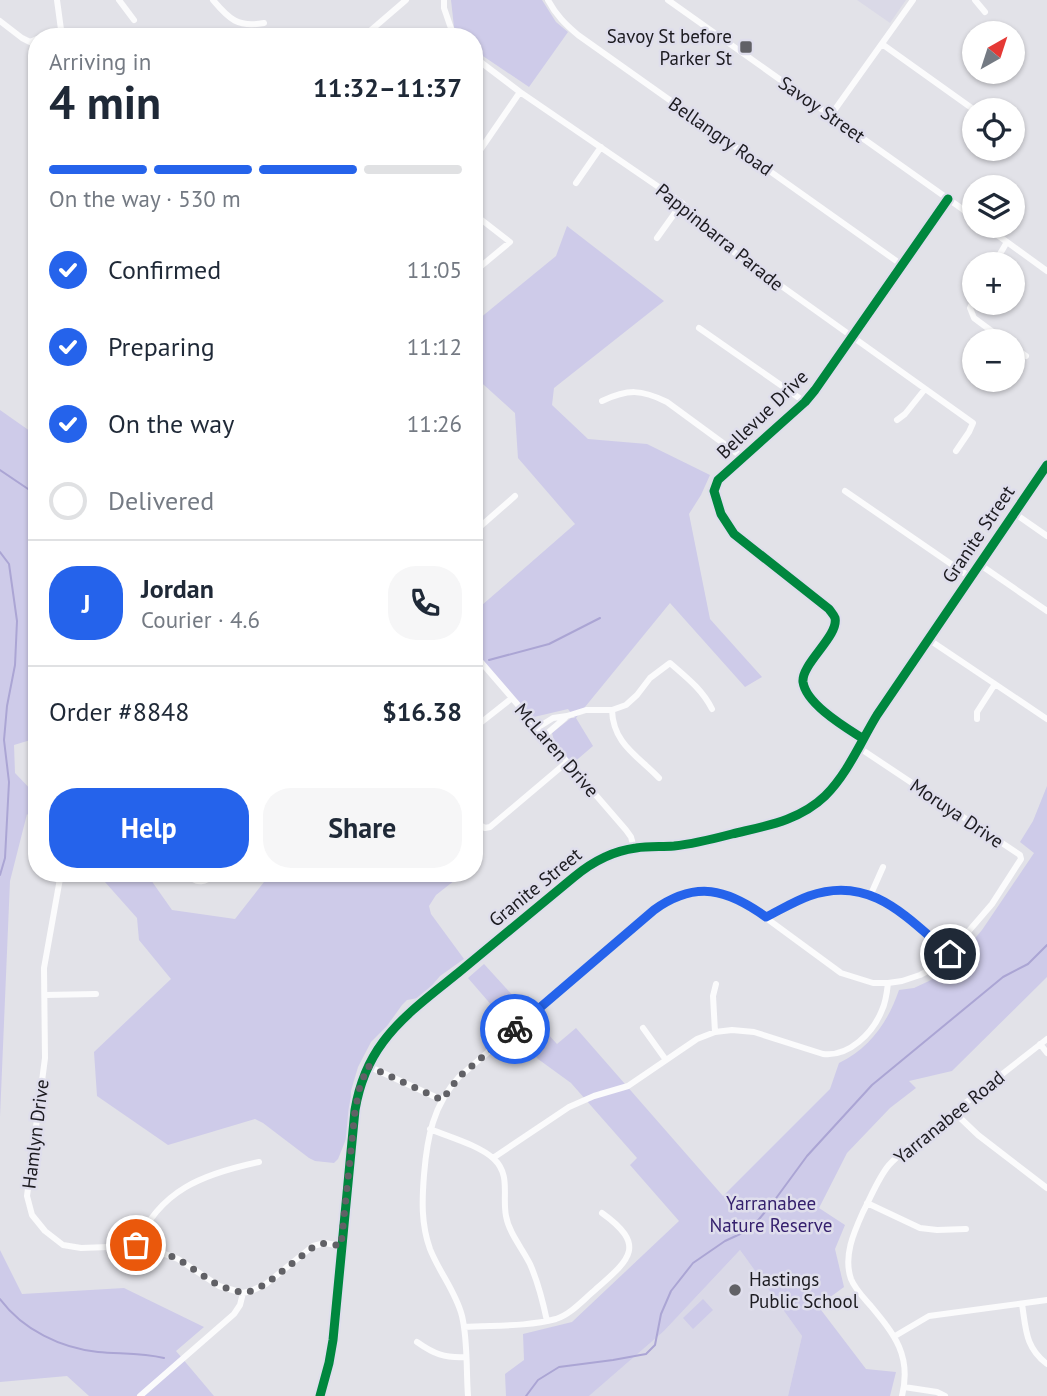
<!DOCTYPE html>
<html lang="en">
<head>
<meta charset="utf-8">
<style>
  :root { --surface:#fff; --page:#f6f6f7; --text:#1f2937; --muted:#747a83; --line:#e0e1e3; --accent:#2563eb }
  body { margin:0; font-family:"PT Sans",sans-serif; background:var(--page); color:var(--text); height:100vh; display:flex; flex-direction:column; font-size:26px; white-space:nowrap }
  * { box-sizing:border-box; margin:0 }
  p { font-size:23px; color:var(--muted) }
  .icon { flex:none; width:38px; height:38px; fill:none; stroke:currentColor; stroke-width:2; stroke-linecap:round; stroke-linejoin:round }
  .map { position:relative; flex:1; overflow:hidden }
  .sheet { position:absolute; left:28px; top:28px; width:455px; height:854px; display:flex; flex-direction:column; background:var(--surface); border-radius:28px; box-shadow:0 2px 5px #0004 }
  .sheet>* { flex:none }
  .needle { width:46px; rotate:39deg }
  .fabs { position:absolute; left:962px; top:21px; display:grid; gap:14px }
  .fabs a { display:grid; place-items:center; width:63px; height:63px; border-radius:50%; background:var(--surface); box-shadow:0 2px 5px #0004; font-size:35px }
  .pin { position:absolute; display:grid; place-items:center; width:60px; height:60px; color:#fff; margin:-30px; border:4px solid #fff; border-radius:50%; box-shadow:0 2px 7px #0007 }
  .courier { position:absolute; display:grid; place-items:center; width:70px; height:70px; margin:-35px; border:5px solid #2563eb; border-radius:50%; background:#fff; color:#222; box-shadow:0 2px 9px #0007 }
  .summary em { font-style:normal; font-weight:700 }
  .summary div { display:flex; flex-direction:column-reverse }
  .summary { display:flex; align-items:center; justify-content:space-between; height:119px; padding:0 21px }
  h1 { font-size:46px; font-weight:700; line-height:52px }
  .bar { display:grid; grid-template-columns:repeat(4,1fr); gap:10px 7px; align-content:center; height:84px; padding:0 21px }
  .bar i { height:9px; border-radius:5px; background:var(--line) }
  .bar .on { background:var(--accent) }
  .bar p { grid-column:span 4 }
  .line { display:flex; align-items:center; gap:18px; padding:0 21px; border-top:2px solid var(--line) }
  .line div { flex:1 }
  .round { display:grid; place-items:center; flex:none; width:74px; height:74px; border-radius:28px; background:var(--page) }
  ol { padding:0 21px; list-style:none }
  li { display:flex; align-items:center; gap:21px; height:77px }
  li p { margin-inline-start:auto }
  li .icon { padding:7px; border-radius:50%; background:var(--accent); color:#fff; stroke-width:4 }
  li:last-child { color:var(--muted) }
  li i { width:38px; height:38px; border:4px solid var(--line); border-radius:50% }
  .button { display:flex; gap:14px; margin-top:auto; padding:14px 21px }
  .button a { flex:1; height:80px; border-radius:28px; background:var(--accent); color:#fff; font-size:28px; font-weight:700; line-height:80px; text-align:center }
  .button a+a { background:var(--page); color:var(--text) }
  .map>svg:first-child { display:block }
  .built { fill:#dad9e7 }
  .green { fill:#cecbe9 }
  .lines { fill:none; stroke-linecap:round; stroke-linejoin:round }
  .stream { stroke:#aba5d4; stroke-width:2 }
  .minor { stroke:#fbfbfc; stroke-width:6 }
  .cycleway-casing { stroke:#dfdeec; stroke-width:13 }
  .cycleway { stroke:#00873e; stroke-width:9 }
  .done { stroke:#616166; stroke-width:7; stroke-dasharray:0 12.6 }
  .route { stroke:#2563eb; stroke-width:9 }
  .poi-dot { fill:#616166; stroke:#dfdeec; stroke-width:2.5 }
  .labels { text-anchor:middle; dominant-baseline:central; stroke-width:5; stroke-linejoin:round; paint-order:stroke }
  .poi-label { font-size:19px; fill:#1c1b20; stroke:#dfdeec; text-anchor:end }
  .street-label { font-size:19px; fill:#1c1b20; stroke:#dfdeec }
  .park-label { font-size:19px; fill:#36216e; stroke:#dfdeec }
</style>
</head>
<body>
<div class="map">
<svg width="1047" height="1396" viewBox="0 0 1047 1396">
  <rect width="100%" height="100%" fill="#e2e2e8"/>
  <path class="built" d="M857,0H906L890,23Z
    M740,1250L802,1336L788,1396H589L664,1331Z"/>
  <path class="green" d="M451,0H542L556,22L568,32L529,87L474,50V37L460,36L454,27Z
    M567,226L664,301L554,388L552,405L588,439L647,444L710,475L701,495L689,514L710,619L762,677L745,687L670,603L576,718L593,746L572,764L554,741L552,733L571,718H575L568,709L534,717L484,667L474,674V612L575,524L518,458L515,413L474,376V323L556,256Z
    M0,410L37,436V738L14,745L15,773L37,796V824L27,814L10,881L0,1117Z
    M1047,786V977L952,1071L909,1081L916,1088L890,1108L847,1153L819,1208L845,1225L835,1249L844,1287L818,1306L866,1369L896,1372L890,1396H788L802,1336L740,1250L664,1331L589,1396H506L505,1374L524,1360L523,1334L572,1322L679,1221L630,1165L637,1158L571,1083L538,1059L468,978L484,964L557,1044L576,1028L723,1196L830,1089L839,1063C870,1048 888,1022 899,990L914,988L929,981L943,973L955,962L982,930L1034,853L1020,842L1033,821Z
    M97,873H146L172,910L235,919L271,873H464L436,895L429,906L431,914L464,959L440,976L428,990L418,998L407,1000L402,1005L387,1026L371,1042L358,1067L351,1091L350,1129L338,1159L334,1163L315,1161L309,1158L263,1123L255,1119L168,1145L97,1096L94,1052L171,979L139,940L137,918Z
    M0,1250L22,1294L124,1288L204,1327L176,1351L214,1396H89L67,1376L0,1382Z
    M703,1299L713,1310L693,1329L683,1318Z"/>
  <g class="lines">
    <path class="stream" d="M0,470L37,495
      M0,552L9,564L17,621L15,665L7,706L4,740L9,782L5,858L0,875
      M489,660L549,644L600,618
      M0,1299C23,1330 61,1348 98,1352C121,1354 142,1353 164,1358
      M526,1396L538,1380L559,1367L613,1360L646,1354L655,1345L661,1314L671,1291L693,1263L725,1241L751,1229L774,1201L807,1156L872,1085L1003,977L1028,964L1047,945"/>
    <path class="minor" d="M57,0L62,37
      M119,0L134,20
      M213,0C229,19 238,28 264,23
      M444,0V8L454,37
      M548,0C556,15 565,24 578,35L902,265
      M668,0L975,218
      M975,0L985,12
      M0,21L22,38L30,42L37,39
      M45,37L61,32
      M363,37L406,0
      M882,44L973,109
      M474,57L520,92L682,203C697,217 709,232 724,245L973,423L969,432L956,451
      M831,115L913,0
      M474,159L520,92
      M576,183L601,147
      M474,214L510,242L474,272
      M985,226L1047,271
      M657,238L682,203
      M994,264L1007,242
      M975,297L970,308L974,318L1005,341
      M699,328L805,402
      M1013,347L1026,356
      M602,401C628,389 641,389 667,402L742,457
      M897,420L905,414L925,389
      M845,491L970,577
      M1014,513L1047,536
      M474,532L515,496
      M979,564L1047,611
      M928,639L1047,719
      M474,654L626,830L631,837L634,848
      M612,710C613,744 638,756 659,778
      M977,719V712L995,684
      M474,728L512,698
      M537,728L553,718L567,716L586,710H612L626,705L637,695L650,678L670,663C686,677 702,689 712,709
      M544,736L565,718
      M862,738C845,727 806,704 803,682C801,664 839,636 835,618C834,615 831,612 829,609L734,534L721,514L714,491L718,480L805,402L815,390L948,199
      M474,822L485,828L490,827L567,762
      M61,873L44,968L45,1058L27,1196L32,1215L45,1231L63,1245L81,1248L136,1246L157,1251L178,1259L219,1286L243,1293L251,1291L266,1284L313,1246L325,1243L341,1246
      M188,873C196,886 206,882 216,873
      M871,894L883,867
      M766,917C780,910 795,901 810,896C871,874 908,918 949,954
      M45,995L96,994
      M643,1028L666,1060
      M715,1032L713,996L716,984
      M1040,1044L1047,1053
      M368,1066L442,1100
      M954,1112L978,1135L1047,1188
      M430,1129C449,1137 479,1145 494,1159C511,1175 502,1196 506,1216C509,1233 522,1248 530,1264C538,1282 543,1302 547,1321
      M493,1158L569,1107L594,1096L628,1086L697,1039L715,1032L732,1030L754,1032L823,1054C849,1057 873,1033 882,1010C886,1002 887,992 888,983
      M867,1203L920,1228L937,1230L966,1229
      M136,1246C159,1190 203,1174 259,1162
      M1022,1304C1026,1329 1025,1347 1047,1364
      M464,1327C494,1325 526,1327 556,1319C571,1314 583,1300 595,1290C629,1260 648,1246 602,1213
      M895,1336L929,1316L1047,1300
      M417,1342C434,1354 444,1358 466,1357
      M904,1387L937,1392L945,1396
      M140,1396L234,1314L240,1305L243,1293
      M320,1396L329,1363L333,1340L355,1110C359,1086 368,1062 383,1042C403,1015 432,994 458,973C497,941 535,909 574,877C592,862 612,851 636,848C649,846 661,847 674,846C693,844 713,839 732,834C765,826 799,821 825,796C848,773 860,743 877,715L1047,465
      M468,1396C466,1370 468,1341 462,1316C456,1292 439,1272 430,1249C421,1224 422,1200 424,1175C427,1138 433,1105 459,1077L654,910C688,886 711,887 747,904L841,973L873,983H888L902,981L920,975L935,967L949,954L992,904L1021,859L1020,855L858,747
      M902,1396C912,1355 894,1334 870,1305C863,1297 855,1289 851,1279C843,1256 854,1232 863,1212C871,1197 878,1178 889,1165C895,1158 902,1153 909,1147L1047,1039"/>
    <g class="cycleway-casing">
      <path id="cycleway" d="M862,738C845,727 806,704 803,682C801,664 839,636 835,618C834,615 831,612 829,609L734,534L721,514L714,491L718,480L805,402L815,390L948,199
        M320,1396L329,1363L333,1340L355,1110C359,1086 368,1062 383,1042C403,1015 432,994 458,973C497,941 535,909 574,877C592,862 612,851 636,848C649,846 661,847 674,846C693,844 713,839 732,834C765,826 799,821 825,796C848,773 860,743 877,715L1047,465"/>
    </g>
    <use href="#cycleway" class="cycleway"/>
  </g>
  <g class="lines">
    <path class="done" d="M136,1245L158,1251L178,1259L219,1286L243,1293L251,1291L266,1284L313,1247L325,1243L341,1246L355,1111L360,1086L368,1066L442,1100L459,1077L515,1029"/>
    <path class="route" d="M515,1029L654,910C696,880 727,889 766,917C780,910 795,901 809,896C871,874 907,918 950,954"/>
  </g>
  <g class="poi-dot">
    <rect x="739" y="40" width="14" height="14" rx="3.5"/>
    <circle cx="735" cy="1290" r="7"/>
  </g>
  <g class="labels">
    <g class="poi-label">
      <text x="732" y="36">Savoy St before<tspan x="732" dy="22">Parker St</tspan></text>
      <text x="749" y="1279" text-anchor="start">Hastings<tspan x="749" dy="22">Public School</tspan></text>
    </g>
    <g class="street-label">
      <text transform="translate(822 109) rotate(35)">Savoy Street</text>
      <text transform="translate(721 136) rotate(35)">Bellangry Road</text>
      <text transform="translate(720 237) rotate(39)">Pappinbarra Parade</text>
      <text transform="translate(762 414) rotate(-44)">Bellevue Drive</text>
      <text transform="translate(978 534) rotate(-56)">Granite Street</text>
      <text transform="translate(557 750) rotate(49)">McLaren Drive</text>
      <text transform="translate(957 813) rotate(34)">Moruya Drive</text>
      <text transform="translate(535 887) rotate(-39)">Granite Street</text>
      <text transform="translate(949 1117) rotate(-39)">Yarranabee Road</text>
      <text transform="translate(35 1134) rotate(-83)">Hamlyn Drive</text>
    </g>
    <g class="park-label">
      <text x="771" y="1203">Yarranabee<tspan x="771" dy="22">Nature Reserve</tspan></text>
    </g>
  </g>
</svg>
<div class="fabs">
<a><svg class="needle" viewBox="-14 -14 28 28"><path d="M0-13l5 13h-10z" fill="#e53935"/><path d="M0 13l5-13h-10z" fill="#747a83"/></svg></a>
<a><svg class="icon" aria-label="locate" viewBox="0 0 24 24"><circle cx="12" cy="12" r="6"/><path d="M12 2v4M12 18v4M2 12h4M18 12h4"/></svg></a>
<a><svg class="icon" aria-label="layers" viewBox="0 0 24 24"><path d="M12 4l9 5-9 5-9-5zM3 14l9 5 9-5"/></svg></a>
<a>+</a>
<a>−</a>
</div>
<div class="pin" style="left:136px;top:1245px;background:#ea580c"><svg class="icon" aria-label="bag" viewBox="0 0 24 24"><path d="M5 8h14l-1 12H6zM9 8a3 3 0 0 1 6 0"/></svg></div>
<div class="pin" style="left:950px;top:954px;background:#1f2937"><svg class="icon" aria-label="home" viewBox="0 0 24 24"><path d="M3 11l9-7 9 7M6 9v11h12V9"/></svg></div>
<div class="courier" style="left:515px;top:1029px"><svg class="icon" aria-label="bike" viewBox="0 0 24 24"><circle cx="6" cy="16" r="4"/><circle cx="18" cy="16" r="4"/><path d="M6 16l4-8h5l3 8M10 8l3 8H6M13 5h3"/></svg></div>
<section class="sheet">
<div class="summary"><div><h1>4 min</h1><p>Arriving in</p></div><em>11:32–11:37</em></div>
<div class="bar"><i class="on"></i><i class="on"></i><i class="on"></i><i></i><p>On the way · 530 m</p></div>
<ol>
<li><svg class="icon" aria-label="check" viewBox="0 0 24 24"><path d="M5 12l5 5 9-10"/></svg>Confirmed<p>11:05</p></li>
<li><svg class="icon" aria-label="check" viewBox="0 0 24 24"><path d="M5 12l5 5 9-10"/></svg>Preparing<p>11:12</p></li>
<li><svg class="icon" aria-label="check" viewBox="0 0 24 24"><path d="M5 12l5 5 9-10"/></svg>On the way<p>11:26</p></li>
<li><i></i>Delivered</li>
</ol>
<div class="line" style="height:126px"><b class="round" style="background:var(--accent);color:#fff">J</b><div><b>Jordan</b><p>Courier · 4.6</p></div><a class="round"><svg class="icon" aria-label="phone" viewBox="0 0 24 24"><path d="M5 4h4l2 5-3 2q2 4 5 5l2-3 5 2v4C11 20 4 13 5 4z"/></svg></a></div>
<div class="line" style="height:91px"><div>Order #8848</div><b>$16.38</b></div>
<div class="button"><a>Help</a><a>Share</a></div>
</section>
</div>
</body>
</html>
